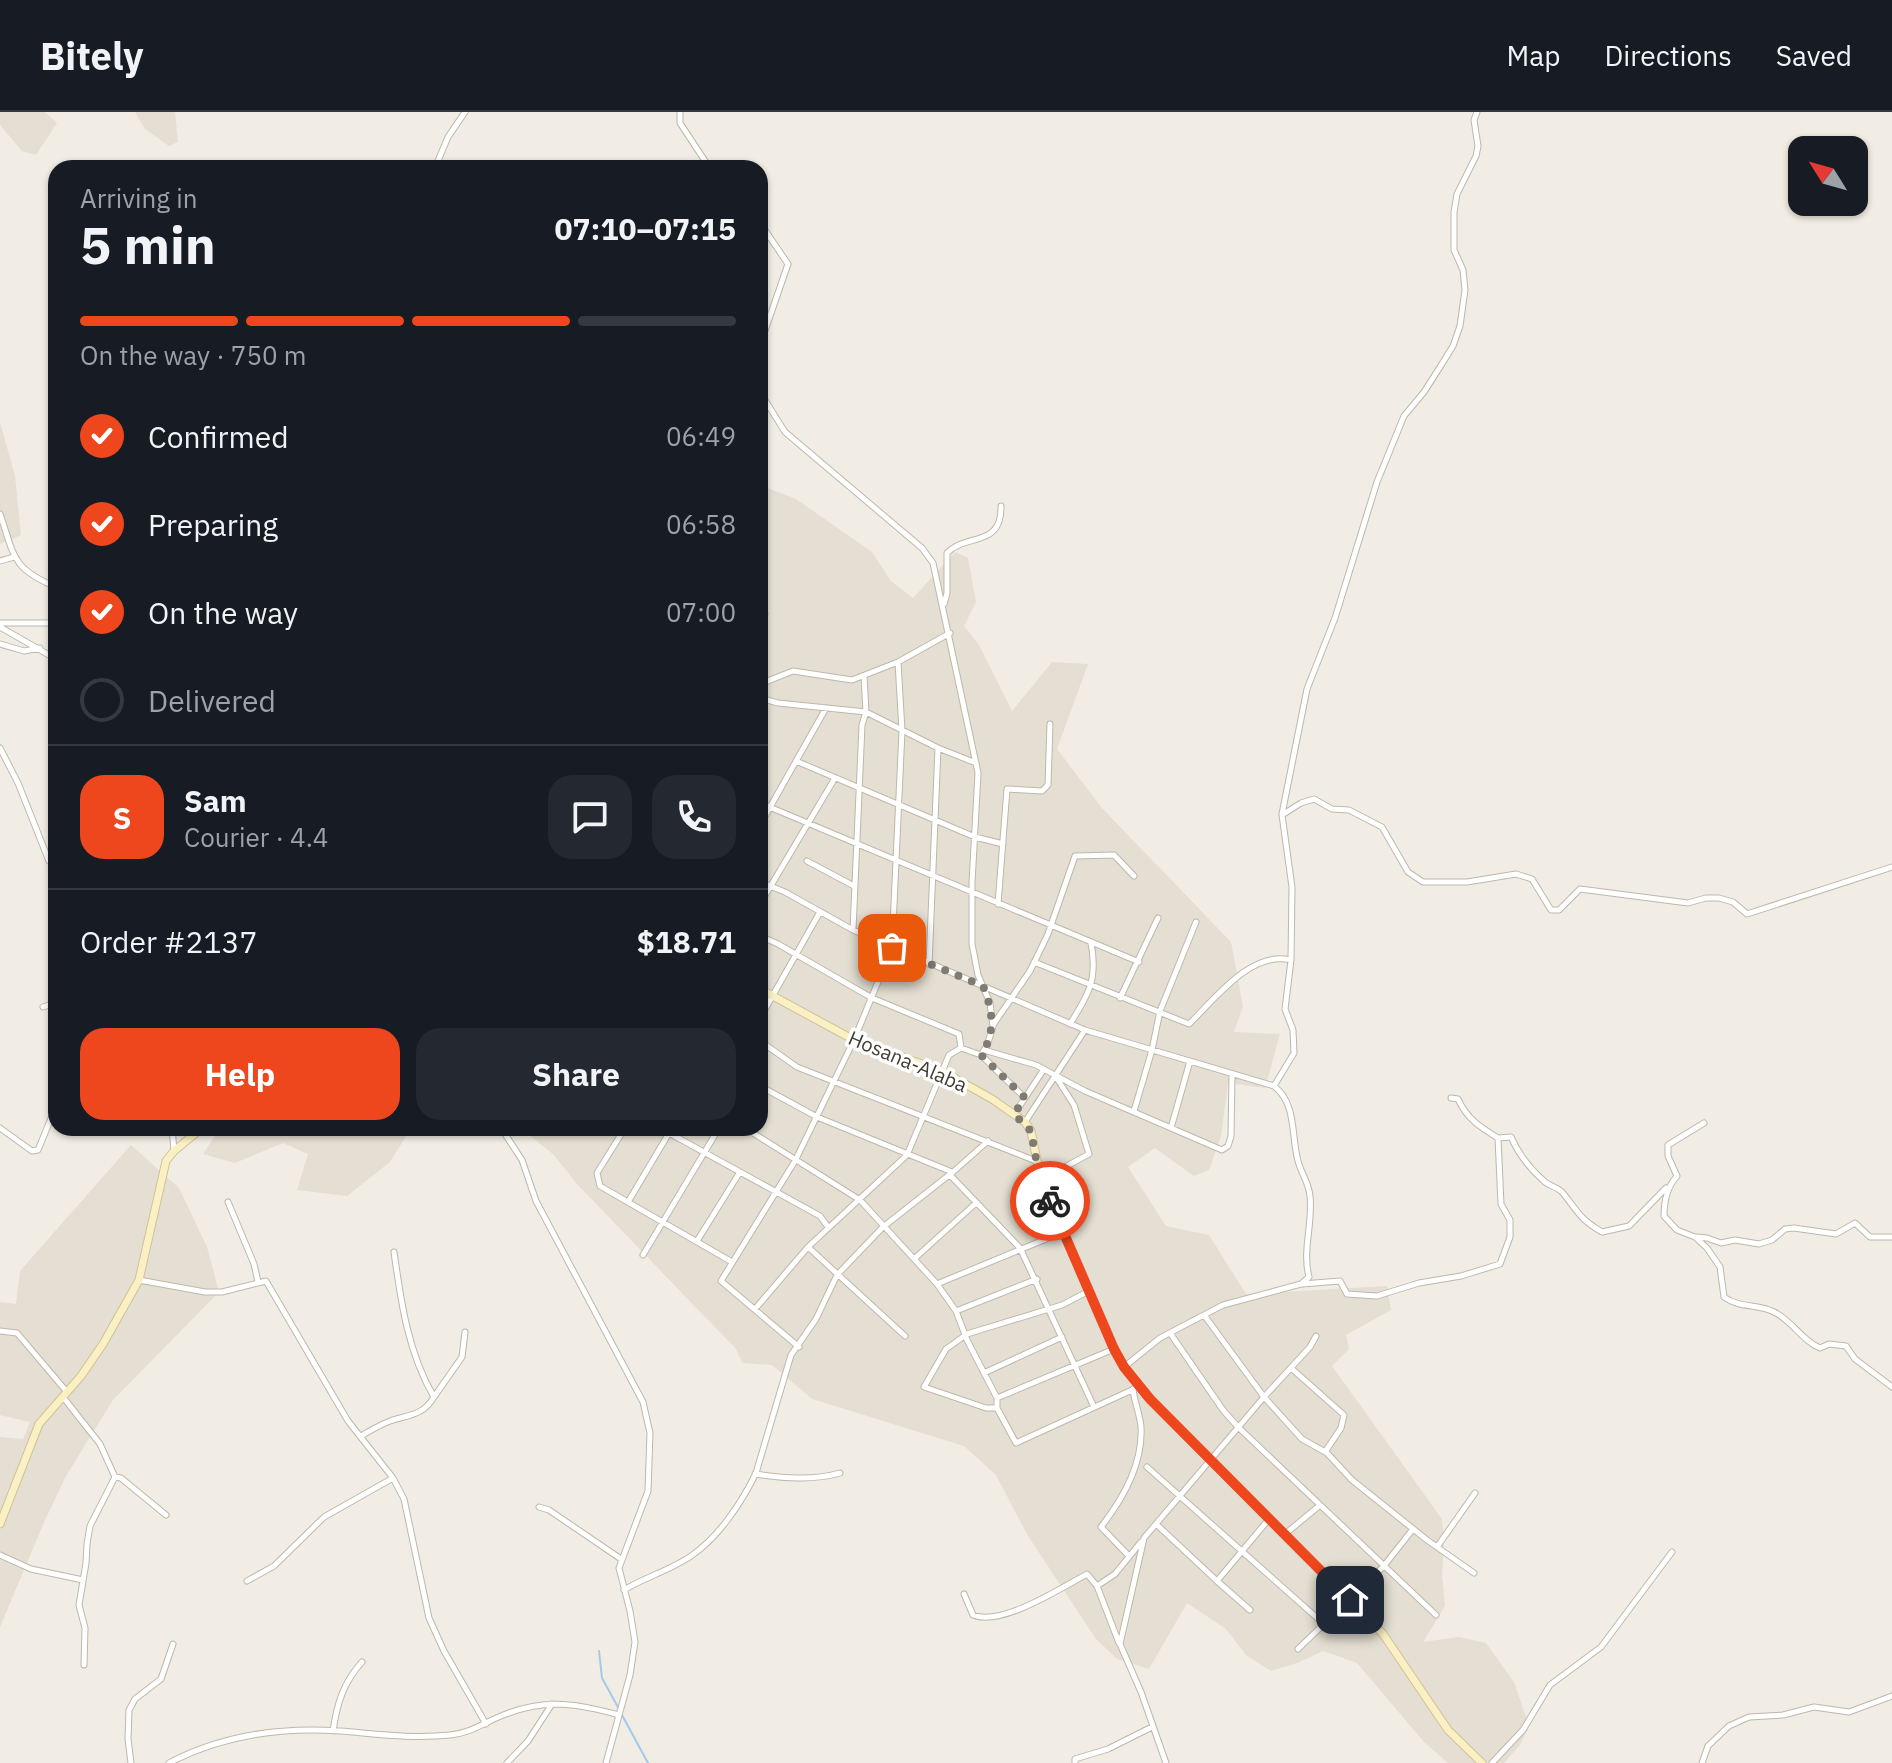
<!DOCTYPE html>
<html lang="en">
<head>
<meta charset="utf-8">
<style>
  :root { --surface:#171b24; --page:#242831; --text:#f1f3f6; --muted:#9ea1a6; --line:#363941; --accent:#ee471e }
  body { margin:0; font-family:"IBM Plex Sans",sans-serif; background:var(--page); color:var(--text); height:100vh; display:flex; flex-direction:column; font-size:30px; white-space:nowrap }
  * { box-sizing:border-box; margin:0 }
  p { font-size:26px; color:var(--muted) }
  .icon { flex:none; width:44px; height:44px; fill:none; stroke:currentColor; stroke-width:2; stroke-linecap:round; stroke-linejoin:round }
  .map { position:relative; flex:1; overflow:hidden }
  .drawer { position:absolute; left:48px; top:48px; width:720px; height:976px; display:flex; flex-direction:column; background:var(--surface); border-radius:24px; box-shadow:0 2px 6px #0004 }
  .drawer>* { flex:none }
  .needle { width:52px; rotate:307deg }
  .fabs { position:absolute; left:1788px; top:24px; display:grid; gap:16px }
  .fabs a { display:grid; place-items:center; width:80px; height:80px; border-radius:16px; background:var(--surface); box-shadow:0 2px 6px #0004; font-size:40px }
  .pin { position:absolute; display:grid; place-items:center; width:68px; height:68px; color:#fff; margin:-34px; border-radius:16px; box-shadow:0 4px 12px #0006 }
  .courier { position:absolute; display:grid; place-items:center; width:80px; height:80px; margin:-40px; border:6px solid #ee471e; border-radius:50%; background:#fff; color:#222; box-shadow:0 2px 10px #0007 }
  .head em { font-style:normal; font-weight:700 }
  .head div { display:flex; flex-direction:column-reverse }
  .head { display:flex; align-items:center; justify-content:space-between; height:136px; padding:0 32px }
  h1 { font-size:52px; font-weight:700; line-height:60px }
  .bar { display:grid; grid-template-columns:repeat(4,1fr); gap:12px 8px; align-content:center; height:96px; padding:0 32px }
  .bar i { height:10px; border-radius:6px; background:var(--line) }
  .bar .on { background:var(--accent) }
  .bar p { grid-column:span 4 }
  .line { display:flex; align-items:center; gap:20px; padding:0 32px; border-top:2px solid var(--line) }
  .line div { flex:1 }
  .round { display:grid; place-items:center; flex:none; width:84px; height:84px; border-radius:24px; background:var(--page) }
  ol { padding:0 32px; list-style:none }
  li { display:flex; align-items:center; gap:24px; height:88px }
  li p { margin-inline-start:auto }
  li .icon { padding:8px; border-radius:50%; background:var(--accent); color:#fff; stroke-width:4 }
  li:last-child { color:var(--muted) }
  li i { width:44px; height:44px; border:4px solid var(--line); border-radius:50% }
  .cta { display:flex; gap:16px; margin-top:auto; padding:16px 32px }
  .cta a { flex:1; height:92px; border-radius:24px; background:var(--accent); color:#fff; font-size:32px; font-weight:700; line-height:92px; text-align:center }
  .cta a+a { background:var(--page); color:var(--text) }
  header { display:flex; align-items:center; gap:48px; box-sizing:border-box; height:112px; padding:0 40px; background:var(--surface); border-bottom:2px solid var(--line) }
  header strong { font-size:38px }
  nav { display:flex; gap:44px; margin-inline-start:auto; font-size:28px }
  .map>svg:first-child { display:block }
  .residential { fill:#e4dfd2 }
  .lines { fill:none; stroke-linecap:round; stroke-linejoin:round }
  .stream { stroke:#a2caeb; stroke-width:2 }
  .minor-casing { stroke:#beb8aa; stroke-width:7 }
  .secondary-casing { stroke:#cfc296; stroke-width:9 }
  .minor { stroke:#fff; stroke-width:5 }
  .secondary { stroke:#fbf0c3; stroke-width:7 }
  .done { stroke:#7f7b72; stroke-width:8; stroke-dasharray:0 14.4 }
  .route { stroke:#ee471e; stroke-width:10 }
  .labels { text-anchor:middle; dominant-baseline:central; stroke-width:7; stroke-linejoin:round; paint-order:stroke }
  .street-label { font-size:20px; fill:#423d34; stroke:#fff }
</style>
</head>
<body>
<header>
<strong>Bitely</strong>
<nav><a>Map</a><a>Directions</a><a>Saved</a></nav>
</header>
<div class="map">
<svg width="1892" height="1651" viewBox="0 0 1892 1651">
  <rect width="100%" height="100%" fill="#f1ede4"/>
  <path class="residential" d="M0,0H45L57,11L36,43L22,39L0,13Z
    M135,0H175L178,30L169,34L145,17Z
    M0,310L15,364L21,423L0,432Z
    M760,373L796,387L872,440L891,469L913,486L955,440L968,446L976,490L964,514L979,533L1012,599L1052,550L1088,552L1057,637L1102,696L1231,830L1243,895L1234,920L1280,922L1265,976L1228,971L1221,1024L1209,1058L1194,1064L1155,1036L1128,1055L1166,1114L1209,1123L1246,1182L1387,1174L1391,1198L1346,1223L1349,1237L1332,1254L1442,1407L1444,1430L1442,1463L1445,1494L1423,1530L1459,1525L1486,1531L1514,1570L1529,1614L1520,1633L1504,1651H1448L1424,1630L1357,1551L1323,1539L1300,1550L1271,1559L1246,1543L1226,1517L1187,1491L1149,1557L1117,1547L1096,1527L1028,1424L996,1363L964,1334L812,1287L772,1253L742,1251L736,1237L577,1072L554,1043L521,1016H760Z
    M220,1016H411L390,1050L347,1084L297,1078L308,1042L283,1031L235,1051L203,1042Z
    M131,1033L179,1076L207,1135L219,1180L113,1288L66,1364L45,1408L0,1515V1325L23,1327L30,1310L0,1303V1190L16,1192L20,1159Z"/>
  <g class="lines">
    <path class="stream" d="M599,1539L602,1566L619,1597
      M622,1603L648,1651"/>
    <g class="minor-casing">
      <path id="minor" d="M680,0V11L707,52L713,56
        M435,56L448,25L465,0
        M760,111L788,152L760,233
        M0,402C15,445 11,456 56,475
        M0,449L14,445
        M944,492L947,481V441C966,421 1002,436 1001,394
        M760,501L765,502L760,517
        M0,511H56
        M0,515L56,547
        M0,532L24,539L40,536
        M760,572L793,559L852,568L898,550L950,521
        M760,586L778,591L866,600L938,636L976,651
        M0,636L18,671L49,749
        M796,649L975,725L1003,732
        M760,691L1139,850
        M1282,702L1307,577L1335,506L1377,370L1404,304L1424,280L1440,255L1453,234L1460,214L1465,178L1463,158L1454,138V100L1457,82L1476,44L1478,34L1474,8L1477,0
        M760,713L826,596
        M807,749L854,774
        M760,770L785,780L853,818L1085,918
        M760,792L835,666
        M998,792L1007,677L1042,679L1048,673L1050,612
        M853,818L862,613L866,600L864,564
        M760,824L778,832L872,886L959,922L961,936
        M1034,850L1189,912C1215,887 1251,838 1291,848
        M929,852L938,636
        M1120,886L1158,806
        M43,895L56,891
        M760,906L820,800
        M1070,912C1089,882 1098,867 1091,831
        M993,913L1030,859L1048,822L1075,744L1114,743L1134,764
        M760,929L797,955L1036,1049
        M984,938L1036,953L1085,979L1222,1038L1228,1034L1231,1024L1232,963
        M981,943L1025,986L1014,1002
        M760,974L817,1005L952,1060
        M1025,986L1044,957
        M1134,999L1152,938L1160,899L1196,810
        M1025,1010L1085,918L1274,974L1294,941L1293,918L1285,897L1291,848L1292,775L1282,703L1301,691L1314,687L1332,697L1349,698L1382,715L1408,760L1423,770H1467L1516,762L1532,767L1551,798H1559L1580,777L1688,791L1706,786H1719L1733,790L1747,802L1892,755
        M1704,1011L1668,1033V1044L1677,1064C1667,1075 1664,1088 1664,1104L1677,1118L1695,1125L1707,1136L1720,1155L1724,1185C1739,1196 1758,1192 1774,1200C1793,1209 1801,1228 1820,1236L1829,1232L1846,1234L1855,1247L1892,1275
        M0,1016L32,1039L38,1038L52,1004H56
        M172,1016L174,1039
        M501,1016L522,1048L536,1089L643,1290L650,1321L648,1379L619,1456L630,1499L635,1530L630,1563L606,1651
        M625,1016L597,1061L600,1074L732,1150
        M660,1016L820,1104L828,1115
        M745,1016L860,1088L937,1172L956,1199L967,1228L997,1286V1296L1016,1331L1132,1278
        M1171,1016L1190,949
        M1498,1026L1511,1025C1519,1043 1530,1057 1545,1070C1550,1074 1557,1075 1562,1080C1578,1099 1578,1106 1602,1120L1629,1114L1666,1076
        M950,1063L1020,1136L1094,1295
        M1041,1068L1089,1042L1074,993L1056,965
        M228,1090L254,1152L258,1170
        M628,1090L669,1021
        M1697,1125L1707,1126L1721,1131L1735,1128L1759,1132L1772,1128L1785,1117L1794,1116L1836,1122L1855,1111L1870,1125H1892
        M697,1129L740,1060
        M808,1135L905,1224
        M643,1143L719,1016
        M914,1147L976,1091
        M139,1168L205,1180H222L266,1169L348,1309L393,1366L404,1387L429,1506L444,1539L486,1612
        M937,1172L1063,1120
        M1302,1172L1340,1169L1347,1182L1377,1184L1419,1171L1461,1164L1500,1152L1510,1125V1108L1501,1092L1498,1026C1480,1015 1467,1007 1458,987L1451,986
        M755,1197L808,1135L907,1043L949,943L961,936L981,943L987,934L993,914L990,891L978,863L972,832V771L978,661L933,451L922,436L785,320L760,280
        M956,1199L1037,1167
        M1204,1203L1264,1285L1302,1327L1327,1341L1352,1368L1427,1428L1474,1461
        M0,1219L17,1221L67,1280
        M1170,1221L1223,1298L1238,1315L1436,1503
        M799,1235L721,1169L795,1049L854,928L892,836L902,619L898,550
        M1124,1255L1160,1226L1223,1193L1301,1172L1309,1165C1302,1138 1313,1112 1310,1084C1309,1071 1301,1061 1298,1049C1291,1024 1297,992 1274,974
        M1291,1256L1344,1303L1341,1316L1325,1340
        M984,1261L1062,1225
        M63,1285L100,1332L115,1365
        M434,1285L462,1245L465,1220
        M997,1286L1114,1237
        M997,1296H986L924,1275L946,1237L967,1222L1062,1193L1089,1179
        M361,1324C371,1318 380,1313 390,1309C407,1303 423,1304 434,1285C408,1241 401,1190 394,1140
        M1147,1355L1324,1512
        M755,1362C783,1366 812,1369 840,1361
        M539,1395L549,1398L621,1447
        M1156,1412L1217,1469L1269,1407
        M1285,1422L1319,1394
        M1437,1435L1475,1381
        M0,1443L31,1457L83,1468
        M1129,1444L1101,1415C1123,1387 1143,1352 1141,1315C1140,1302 1134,1289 1133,1277
        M247,1469L274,1454L324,1405L393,1366
        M1217,1469L1250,1498
        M1097,1474L1115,1462L1141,1430
        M624,1478C645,1465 671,1458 691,1444C719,1425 742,1390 756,1361L791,1243L816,1207L837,1163L883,1115L953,1060L988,1029
        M964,1482L973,1503C1001,1515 1061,1476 1087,1462L1097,1474L1119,1531
        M1298,1537L1383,1455L1413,1417
        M84,1553L85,1516L79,1493L86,1451L87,1432L90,1414L115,1365L121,1366L166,1403
        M333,1619C337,1592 343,1571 362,1550
        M131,1651L128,1627L129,1598L135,1587L161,1567L173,1532
        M169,1651C222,1623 281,1615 340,1619C378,1622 412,1627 450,1623C472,1621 486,1609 506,1602C547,1586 579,1592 619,1603
        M507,1651L528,1629L552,1592
        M1075,1651V1647L1108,1637L1152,1615
        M1166,1651L1141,1580L1120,1532L1144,1426L1264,1285L1310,1235L1316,1224
        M1492,1651L1523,1618L1550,1573L1601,1535L1672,1440
        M1702,1651L1708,1634L1729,1614L1749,1605L1783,1603L1814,1595L1849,1600L1892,1584"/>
    </g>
    <g class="secondary-casing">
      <path id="secondary" d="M760,877L854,928L942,959L992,987L1025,1010L1031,1019L1041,1068L1114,1237L1124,1255L1150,1287L1383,1522L1448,1618L1482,1651
        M0,1412L39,1312L81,1264L103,1232L139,1168L166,1049L174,1039L202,1016"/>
    </g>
    <use href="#minor" class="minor"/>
    <use href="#secondary" class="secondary"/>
  </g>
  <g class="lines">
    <path class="done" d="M892,836L983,874C993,898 996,921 981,943L1025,986L1014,1002L1031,1019L1038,1058L1050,1089"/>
    <path class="route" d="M1050,1089L1114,1237L1124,1255L1150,1287L1350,1488"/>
  </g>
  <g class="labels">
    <g class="street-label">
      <text transform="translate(908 949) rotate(23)">Hosana-Alaba</text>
    </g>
  </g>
</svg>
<div class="fabs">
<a><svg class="needle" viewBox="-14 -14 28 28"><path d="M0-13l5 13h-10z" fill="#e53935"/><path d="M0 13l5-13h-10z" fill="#9ea1a6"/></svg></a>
</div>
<div class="pin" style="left:892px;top:836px;background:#ea580c"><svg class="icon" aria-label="bag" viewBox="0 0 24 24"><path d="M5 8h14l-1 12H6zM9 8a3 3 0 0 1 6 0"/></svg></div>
<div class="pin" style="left:1350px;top:1488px;background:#1f2937"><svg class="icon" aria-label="home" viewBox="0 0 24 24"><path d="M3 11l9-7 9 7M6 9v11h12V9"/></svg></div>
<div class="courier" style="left:1050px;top:1089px"><svg class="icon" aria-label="bike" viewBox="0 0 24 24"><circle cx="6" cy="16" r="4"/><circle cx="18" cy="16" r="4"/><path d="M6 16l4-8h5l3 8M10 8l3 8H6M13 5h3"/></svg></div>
<section class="drawer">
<div class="head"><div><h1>5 min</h1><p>Arriving in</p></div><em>07:10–07:15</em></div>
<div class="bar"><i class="on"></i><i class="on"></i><i class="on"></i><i></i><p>On the way · 750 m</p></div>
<ol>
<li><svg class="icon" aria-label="check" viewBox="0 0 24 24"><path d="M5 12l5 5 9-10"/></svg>Confirmed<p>06:49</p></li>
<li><svg class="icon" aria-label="check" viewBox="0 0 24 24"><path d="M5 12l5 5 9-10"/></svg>Preparing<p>06:58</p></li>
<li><svg class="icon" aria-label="check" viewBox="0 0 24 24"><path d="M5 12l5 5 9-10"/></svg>On the way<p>07:00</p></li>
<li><i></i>Delivered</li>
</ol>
<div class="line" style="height:144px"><b class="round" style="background:var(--accent);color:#fff">S</b><div><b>Sam</b><p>Courier · 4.4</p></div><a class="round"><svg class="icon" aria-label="chat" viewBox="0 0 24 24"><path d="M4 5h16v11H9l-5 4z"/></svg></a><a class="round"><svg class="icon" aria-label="phone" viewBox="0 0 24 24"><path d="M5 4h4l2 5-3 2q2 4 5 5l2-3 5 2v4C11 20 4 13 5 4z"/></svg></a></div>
<div class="line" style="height:104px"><div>Order #2137</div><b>$18.71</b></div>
<div class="cta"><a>Help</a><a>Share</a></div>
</section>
</div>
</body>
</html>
